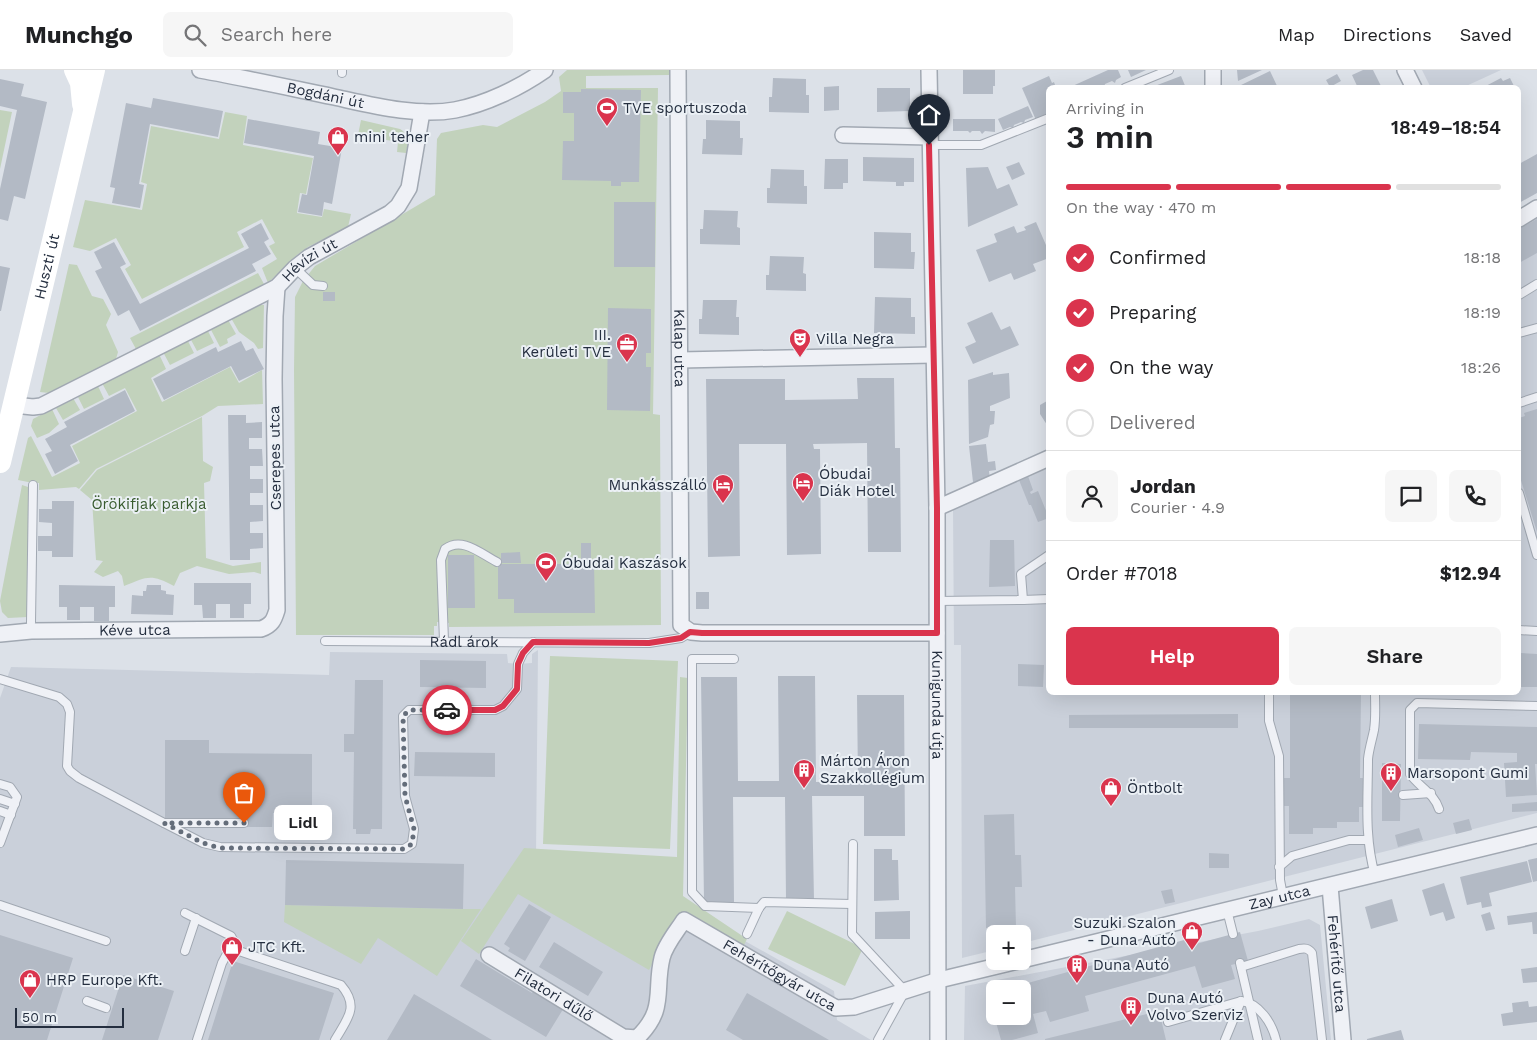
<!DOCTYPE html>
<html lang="en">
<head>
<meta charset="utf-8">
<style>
  :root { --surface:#fff; --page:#f6f6f6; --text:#202124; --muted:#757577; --line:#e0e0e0; --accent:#da344d }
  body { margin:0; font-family:"Work Sans",sans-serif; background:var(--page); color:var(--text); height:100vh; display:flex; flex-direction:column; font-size:19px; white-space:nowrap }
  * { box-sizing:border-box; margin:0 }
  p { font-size:16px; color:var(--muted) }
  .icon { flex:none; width:28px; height:28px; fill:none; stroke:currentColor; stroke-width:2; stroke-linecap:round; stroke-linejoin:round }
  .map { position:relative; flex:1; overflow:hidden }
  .side { position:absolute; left:1046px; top:15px; width:475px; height:610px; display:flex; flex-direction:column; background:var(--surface); border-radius:8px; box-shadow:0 5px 20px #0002 }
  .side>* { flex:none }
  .controls { position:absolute; left:986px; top:855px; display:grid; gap:10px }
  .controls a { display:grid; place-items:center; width:45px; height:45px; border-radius:8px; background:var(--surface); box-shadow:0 5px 20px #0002; font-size:25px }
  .scale { position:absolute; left:15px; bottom:12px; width:109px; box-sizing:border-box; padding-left:5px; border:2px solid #242e3f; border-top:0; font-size:14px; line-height:18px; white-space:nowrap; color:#242e3f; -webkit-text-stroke:4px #ebf0f5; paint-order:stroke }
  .pin { position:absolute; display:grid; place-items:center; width:42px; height:42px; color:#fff; margin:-51px -21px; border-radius:50% 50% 50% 0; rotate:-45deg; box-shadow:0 0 5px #0007 }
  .pin .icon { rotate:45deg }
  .courier { position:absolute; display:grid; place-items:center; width:50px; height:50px; margin:-25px; border:4px solid #da344d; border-radius:50%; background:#fff; color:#222; box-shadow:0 1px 6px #0007 }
  .bubble { position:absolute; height:35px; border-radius:8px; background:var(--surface); box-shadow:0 5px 20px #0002; font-size:16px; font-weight:600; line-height:35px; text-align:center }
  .headline em { font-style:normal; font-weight:600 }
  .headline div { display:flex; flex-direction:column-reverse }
  .headline { display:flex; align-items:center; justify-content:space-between; height:85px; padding:0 20px }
  h1 { font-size:32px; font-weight:600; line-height:38px }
  .bar { display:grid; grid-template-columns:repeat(4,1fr); gap:8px 5px; align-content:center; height:60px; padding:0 20px }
  .bar i { height:6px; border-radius:4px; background:var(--line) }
  .bar .active { background:var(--accent) }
  .bar p { grid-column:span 4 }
  .line { display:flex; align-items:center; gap:12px; padding:0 20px; border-top:1px solid var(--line) }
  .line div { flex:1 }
  .round { display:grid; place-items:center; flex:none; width:52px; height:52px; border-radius:8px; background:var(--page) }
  ol { padding:0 20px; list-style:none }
  li { display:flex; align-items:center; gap:15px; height:55px }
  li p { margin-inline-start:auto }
  li .icon { padding:5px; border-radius:50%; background:var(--accent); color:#fff; stroke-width:4 }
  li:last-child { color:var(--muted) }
  li i { width:28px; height:28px; border:2px solid var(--line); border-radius:50% }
  .primary-button { display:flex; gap:10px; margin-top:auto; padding:10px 20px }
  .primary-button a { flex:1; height:58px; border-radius:8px; background:var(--accent); color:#fff; font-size:20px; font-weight:600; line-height:58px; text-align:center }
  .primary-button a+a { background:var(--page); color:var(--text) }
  header { display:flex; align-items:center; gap:30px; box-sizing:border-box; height:70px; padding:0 25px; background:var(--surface); border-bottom:1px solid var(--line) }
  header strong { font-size:24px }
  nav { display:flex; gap:28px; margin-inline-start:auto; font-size:18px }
  .search { width:350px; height:45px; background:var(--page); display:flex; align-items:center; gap:12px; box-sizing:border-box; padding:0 18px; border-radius:8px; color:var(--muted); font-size:19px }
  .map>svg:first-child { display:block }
  .built { fill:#cad0da; fill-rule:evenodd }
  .green { fill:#c2d2bc }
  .building { fill:#b3bac5 }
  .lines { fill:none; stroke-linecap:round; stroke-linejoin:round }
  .lane-casing { stroke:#a1a8b2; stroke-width:10 }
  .street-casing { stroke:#a1a8b2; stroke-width:18 }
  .lane { stroke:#eff1f6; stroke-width:8 }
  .street { stroke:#eff1f6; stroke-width:15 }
  .secondary { stroke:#fff; stroke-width:22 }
  .done { stroke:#646d7a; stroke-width:5; stroke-dasharray:0 9 }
  .route { stroke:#da344d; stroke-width:6 }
  .labels { text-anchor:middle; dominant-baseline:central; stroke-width:4; stroke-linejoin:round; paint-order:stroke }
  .street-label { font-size:15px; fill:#242e3f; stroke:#ebf0f5 }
  .poi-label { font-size:15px; fill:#242e3f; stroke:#ebf0f5; text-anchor:start }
  .park-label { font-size:15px; fill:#395c30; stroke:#ebf0f5 }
</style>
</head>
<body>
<header>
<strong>Munchgo</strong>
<div class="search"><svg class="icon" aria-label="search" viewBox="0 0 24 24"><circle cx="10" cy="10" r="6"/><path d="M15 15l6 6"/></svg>Search here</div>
<nav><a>Map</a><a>Directions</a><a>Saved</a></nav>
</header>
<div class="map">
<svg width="1537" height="970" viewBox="0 0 1537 970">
  <rect width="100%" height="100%" fill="#dce1e8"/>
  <path class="built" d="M1422,0H1501L1464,17L1431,18Z
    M1537,145V743L1023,873L1022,864H995V880L962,888L961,575H954L953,437L1049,394V622H1519V155Z
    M538,580L536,785L681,835L834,921L837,950L871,970H0V628L11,597L329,605L330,582L507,584L508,593L518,594L532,593V584Z
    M1309,849L1320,855L1331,970H964L965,916L1258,861ZM995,919H1022V946H995Z"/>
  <path class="green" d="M567,0H669V5L586,6V18H658L653,344L660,345L661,555L449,557V553L437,552V556H434V565H296L294,300L295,227L303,211L315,196L435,125L437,69L441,63L483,55L497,57L545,32L561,21L559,7Z
    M0,40L12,42L0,99Z
    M225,42L247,46L243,75L313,88L306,124L300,123L297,143L322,147L324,139L351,144L348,157L308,177L297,185L268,213L262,198L277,189L269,176L275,173L262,149L237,162L244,177L142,229L125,199L131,195L116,168L90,181L73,177L85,130L142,140L147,114L141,112L151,56L219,69Z
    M361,50L400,59C410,65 408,73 406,83L397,82L398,72L358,65Z
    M69,194L77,195L92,226L103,229L111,244L106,255L118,282L116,289L49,323L40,322Z
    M258,203L264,214L136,279L130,268Z
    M254,235H264L263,278L258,279L254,273L239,262L231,248Z
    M227,248L236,264L227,269L228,273L220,277L210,258Z
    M207,259L214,273L197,281L190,268Z
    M187,269L194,283L170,295L163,282Z
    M159,284L166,299L151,308L162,332L230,297L239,313L262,300L263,334L218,336L202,346L96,399L79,419L76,417L39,420V413H33L18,410L28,368L31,366L52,407L80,393L72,376L137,341L125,318L109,326L102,313Z
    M98,316L104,329L84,339L78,327Z
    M73,328L80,340L63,350L56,338Z
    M52,339L59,354L49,363L37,368L31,356L33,349Z
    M202,347L203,391L213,397L210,411L204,413L206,488L233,496L261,492V504L254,502L229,504L197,496L180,503L174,516C150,503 147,507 124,516L122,506L118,501L103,507L94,502L103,491L96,490L92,430L80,420L97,400Z
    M22,415L28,417V547L8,548L2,542L0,531Z
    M550,586L678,591L670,779L543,774Z
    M680,607L688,608L683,826L747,869L743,877L673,854L649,900L518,824L479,884L461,871L524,778L677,787Z
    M285,835L463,839H481L437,906L378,868L361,894L284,852Z
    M787,841L863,878L845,916L768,879Z"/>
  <path class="building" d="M963,0H995V16H993V24H963Z
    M1108,0H1118L1121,7L1116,10L1115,13L1112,11L1105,14L1104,18L1101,16L1068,18Z
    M1128,0H1146L1131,7Z
    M1237,0H1262L1238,11Z
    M1363,0H1373L1382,18H1358L1352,5Z
    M1270,1L1278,18H1239V16Z
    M1337,4L1341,11L1330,17L1326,10Z
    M1049,6L1052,13L1054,12L1056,18H1049V44L1036,50L1022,18Z
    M1181,6L1186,18H1152V17Z
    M773,8L806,9V25H809V43L769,42V27H772Z
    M1501,8L1503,11L1510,8L1515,18H1482Z
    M0,9L24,14L21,26L47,32L25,129L14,126L8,151L0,149V119L17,40L0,36Z
    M839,16V40L824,41V17Z
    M877,18H910V41L877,42Z
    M581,19L641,20L639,112H621V116H611V111L562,110L563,71H574V43H563V22H581Z
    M153,28L223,41L218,67L150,54L139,114L144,115L140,138L112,133L115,118L110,117L126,33L151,38Z
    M1028,36L1033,47L1025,50L1024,53L1021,52L1014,55L1013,58L1010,57L1003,60L998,49Z
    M248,49L320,62L318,74L342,78L332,134L324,132L322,146L298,142L302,124L307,125L314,86L244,73Z
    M953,49H995V62L985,61L982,64L980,61H972L970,63L968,61H953Z
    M706,50L740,51V68H743L742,85L702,84L703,69H706Z
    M1537,84V123L1519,133V94Z
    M863,87L914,88V112H904V116H896V112L863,111Z
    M825,89H848V113H843V119H824Z
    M1019,92L1025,104L1012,110L1006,97Z
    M988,97L997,119L1009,114L1018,135L968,157L966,98Z
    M771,99L804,100V116H807V134L767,133V118H770Z
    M614,132H655V197H614Z
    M704,140L738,141L737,157L740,158V175L700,174V159H703Z
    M1537,149V183L1519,193V159Z
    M1036,152L1049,182V188L1033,194L1036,201L1014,210L1011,203L989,212L976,180L997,172L994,164L1014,156L1017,163L1026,160L1024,157Z
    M261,153L269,169L264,172L271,184L252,194L256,201L140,261L129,240L118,246L95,201L102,198L94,182L114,172L126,194L120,197L140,234L249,178L241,164Z
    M874,162L911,163V182H915L914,199L874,198Z
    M770,186L804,187L803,203L806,204V221L766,220V205H769Z
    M0,196L10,198L1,241H0Z
    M323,222H335V231H323Z
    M875,227L911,228V247H915V264L874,263Z
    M703,230H737L736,247H739V265L699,264V249H702Z
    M608,238L651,239V283H646V297H651L650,341L607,340Z
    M992,242L1001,260L1010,256L1019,275L973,294L965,277L976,272L967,253Z
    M241,271L246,281L253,278L264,299L239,311L231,296L164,330L153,309L216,277L218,282Z
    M993,302V305L1009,303L1010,328L990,336V341H995L994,354L990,355L988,367L969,374L968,310Z
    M857,308H894L895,378H900L901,482H868L867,373L813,374L814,379H820L821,484L787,485L786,374H739L740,486L708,487L706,309H785V330L858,329Z
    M125,320L135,341L70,375L78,391L55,404L45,384L52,381L45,369L67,357L64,352Z
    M1047,331H1049V358L1040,344V335Z
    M1537,339V462L1519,404V348L1525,346L1524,343Z
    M228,345H246V353L262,352V368H249V379H262L263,396H250V409H263V423H250V435H263V451L250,452V463H263V478L250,479V490H230Z
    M986,374L988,392L995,391L996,400L989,401L990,410L973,412L969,376Z
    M1028,406L1033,420L1030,422L1031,424L1038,421L1049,448L1038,452L1031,435H1029L1019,410Z
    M52,431H74L73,487H52V481H38V466H52V453L39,452V439H52Z
    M990,470H1014L1015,516L989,517Z
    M581,473H591V491H581Z
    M520,482L521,493H501V483Z
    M448,485H474L475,538H448Z
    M498,494H594L595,543H514V529H498Z
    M194,513H251V534H244V548H230V534H216V548H203L202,535H194Z
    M59,515L115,516V537H109V551H94V537H80V550H67V537H59Z
    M147,515H161V520L166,521V524L174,525L173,545L131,544L132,525L143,526V521H146Z
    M696,522H709V539H696Z
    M1520,583L1537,584V617H1519V589L1520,590Z
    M420,590L486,591V618L420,617Z
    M1018,594L1044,595L1043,617L1018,616Z
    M778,606H815L816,712L858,711L857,625H904L905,766H864V726H812L814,830H786L785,727H733L734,832H704L701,607H737L738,711H779Z
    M355,610H383L382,759H371L370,764H356V759H353L354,682H344V664H354Z
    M1290,622H1361L1360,708H1366L1365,737H1359V752H1337V758H1313V764H1289V736H1281V708H1290Z
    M1238,644V658H1069V645Z
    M1419,654L1537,657V694H1535L1537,725L1506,727L1504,693L1517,692V683L1471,682L1470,690L1418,689Z
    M165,670H209V683L312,684V743H273L272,757H246V748H165Z
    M415,682L495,683V707L414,706Z
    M1382,693L1401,694L1400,751H1382Z
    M1537,732V741L1512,742V734Z
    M1014,744L1015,785H1021L1022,817H1015L1016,858H986L984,745Z
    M1469,749L1472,760L1456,764L1453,753Z
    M1419,758L1423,770L1398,777L1395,765Z
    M874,779H892V790H898L899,830L874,831Z
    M1209,783L1229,784V798H1209Z
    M1537,788V811L1533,812L1528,790Z
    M286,790L464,794L463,839L285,835Z
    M1527,791L1532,812L1489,823L1492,836L1482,838L1481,832L1467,835L1460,807Z
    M1444,813L1455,848L1446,851L1443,842L1430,846L1422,820Z
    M1172,819L1175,832L1165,834L1161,821Z
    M1392,829L1398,851L1371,859L1365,837Z
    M529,834L551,847L525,891L508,881L510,878L504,874Z
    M910,841V869H875V842Z
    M1490,842L1495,859L1486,861L1481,845Z
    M1537,842V864H1533L1532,852L1508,855L1507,846Z
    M1240,862L1248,891L1231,895L1235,909L1202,918L1195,896L1085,926L1089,941L1050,952L1046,941L1033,944L1038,963L1012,970H1001L988,924L995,922V946H1022V919L1010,918L1195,867L1196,874Z
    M0,865L73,888L47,970H0Z
    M554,872L603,902L588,926L539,897Z
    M476,889L532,923L535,918L565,936L546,967L460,916Z
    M233,891L334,923L319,970H208Z
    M1537,897V912L1523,913L1521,899Z
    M123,905L174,921L158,970H102Z
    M747,923L829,970H743L726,960Z
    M414,924L492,970H387Z
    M1528,931L1529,937L1537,936V952L1503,956L1501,944L1513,942L1512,933Z
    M1159,941L1166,970H1045V969Z
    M1401,960L1404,970H1367V969Z"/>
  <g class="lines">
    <g class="lane-casing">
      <g id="lane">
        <path d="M342,3V0"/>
        <path d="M1125,18L1169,0"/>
        <path d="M929,75H981L1049,48"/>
        <path d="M295,198L313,215L323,216"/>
        <path d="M1519,225L1537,214"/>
        <path d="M1519,263L1537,258"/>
        <path d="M1519,333L1537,327"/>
        <path d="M1519,423L1537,485"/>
        <path d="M1023,530L1049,529"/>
        <path d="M937,531L1023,530L1021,504L1049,485"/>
        <path d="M31,553L33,415"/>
        <path d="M1519,560L1537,561"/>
        <path id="s1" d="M325,571L649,573L681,568L691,562"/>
        <path d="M444,571L441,490L445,479C462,466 481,484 497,492"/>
        <path d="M734,589H692V822L705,836L759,838"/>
        <path d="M0,609L59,627L67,634L70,642L67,696L70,701L79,708L164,753H244"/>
        <path d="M1269,622V651L1279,686L1280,810L1283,826"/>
        <path d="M0,714L10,717L17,727L0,773"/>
        <path d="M1403,725L1431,723"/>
        <path d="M0,729L15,734"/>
        <path d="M1439,739C1434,723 1419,717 1410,704V640L1417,633L1537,636"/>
        <path d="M0,741L11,745"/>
        <path d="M164,753L203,773L220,777L404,779L412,774L414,759L405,726L403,646L409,640H495L503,636L517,619L518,594L523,583L533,572"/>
        <path d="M853,774L852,864L905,921L878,970"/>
        <path d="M1279,797L1292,786L1349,770H1367"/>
        <path d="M1375,805C1364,767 1368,728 1368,689C1369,679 1372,670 1374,660C1376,648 1375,635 1375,622"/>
        <path d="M0,835L106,871"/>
        <path d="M1227,840L1233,864"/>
        <path d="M185,843L231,866L239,881"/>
        <path d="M747,864L759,838L764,832L852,834"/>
        <path d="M185,881L196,848"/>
        <path d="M1240,893L1258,970"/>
        <path d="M1241,897L1299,879C1305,878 1308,878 1312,883L1322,970"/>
        <path d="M87,931L106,938"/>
        <path d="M1168,952L1241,931C1259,933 1272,953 1276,970"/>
        <path d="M197,970L222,893L228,882L239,881L341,915C360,937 347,949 335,970"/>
        <path d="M1225,970L1241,931"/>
      </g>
    </g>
    <g class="street-casing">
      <g id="street">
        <path id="s2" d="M200,0C245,8 290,18 334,27C371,35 417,47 455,40C486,34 519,18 545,0"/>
        <path id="s3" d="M678,0L681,555L691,562L702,563H937"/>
        <path id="s4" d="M929,0L937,438L938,970"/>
        <path d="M1405,0L1414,18"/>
        <path d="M1213,18V0"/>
        <path d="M843,65L929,67"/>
        <path d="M1519,149L1537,138"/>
        <path d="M680,290L933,285"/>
        <path id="s5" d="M14,335L33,337L41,336L277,217L295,198L309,187L390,143L398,136L409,118L422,42"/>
        <path d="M937,438L1049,388"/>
        <path id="s6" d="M0,564L31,561L261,559C272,555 274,550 277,540L274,309L275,246L277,217"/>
        <path id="s7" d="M1330,816L1343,970"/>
        <path id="s8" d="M489,885L623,967L637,968C667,939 654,921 662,888C665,875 677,861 684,850L836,938L854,937L939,910L1018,891"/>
        <path id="s9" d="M1022,890L1537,765"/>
      </g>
    </g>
    <use href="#lane" class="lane"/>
    <use href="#street" class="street"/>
    <g class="secondary">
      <path d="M75,0L81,13L83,34"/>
      <path id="s10" d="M0,392L94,0"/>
    </g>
  </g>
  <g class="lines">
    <path class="done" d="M244,753H164L203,773L220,778L404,779L412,774L414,759L405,726L403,646L409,640H447"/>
    <path class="route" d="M447,640H495L503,636L517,619L518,594L523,583L533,572L649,573L681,568L690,562L702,563H937V438L929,75"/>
  </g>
  <defs>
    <g id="stadium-pin" transform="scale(1.125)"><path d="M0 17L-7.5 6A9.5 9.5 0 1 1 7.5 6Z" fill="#da344d" stroke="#ebf0f5"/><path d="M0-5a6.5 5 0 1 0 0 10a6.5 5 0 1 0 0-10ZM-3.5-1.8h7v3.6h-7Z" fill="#fff"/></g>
    <g id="shop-pin" transform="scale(1.125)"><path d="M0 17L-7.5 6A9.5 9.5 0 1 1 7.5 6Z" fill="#da344d" stroke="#ebf0f5"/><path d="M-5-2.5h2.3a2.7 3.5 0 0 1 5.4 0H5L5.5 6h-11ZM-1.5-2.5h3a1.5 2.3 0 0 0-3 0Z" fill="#fff"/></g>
    <g id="theatre-pin" transform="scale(1.125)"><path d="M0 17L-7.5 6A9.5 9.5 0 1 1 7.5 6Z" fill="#da344d" stroke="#ebf0f5"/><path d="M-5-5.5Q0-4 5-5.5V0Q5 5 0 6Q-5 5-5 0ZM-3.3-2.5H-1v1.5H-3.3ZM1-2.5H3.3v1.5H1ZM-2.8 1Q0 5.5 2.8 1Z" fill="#fff"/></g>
    <g id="office-pin" transform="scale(1.125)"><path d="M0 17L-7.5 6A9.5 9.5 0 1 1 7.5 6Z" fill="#da344d" stroke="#ebf0f5"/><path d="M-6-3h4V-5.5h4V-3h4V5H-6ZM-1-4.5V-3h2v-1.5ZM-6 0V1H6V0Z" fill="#fff"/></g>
    <g id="hotel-pin" transform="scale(1.125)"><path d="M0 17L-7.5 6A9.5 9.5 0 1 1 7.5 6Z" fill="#da344d" stroke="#ebf0f5"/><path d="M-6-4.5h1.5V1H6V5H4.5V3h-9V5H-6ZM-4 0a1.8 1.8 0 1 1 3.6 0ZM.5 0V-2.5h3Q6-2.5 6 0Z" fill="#fff"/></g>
    <g id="building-pin" transform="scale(1.125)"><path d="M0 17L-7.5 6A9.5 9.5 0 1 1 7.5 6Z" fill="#da344d" stroke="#ebf0f5"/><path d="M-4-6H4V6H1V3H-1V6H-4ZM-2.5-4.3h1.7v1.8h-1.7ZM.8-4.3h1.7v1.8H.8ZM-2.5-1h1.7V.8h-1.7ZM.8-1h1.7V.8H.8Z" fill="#fff"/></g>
  </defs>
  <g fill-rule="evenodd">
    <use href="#stadium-pin" x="607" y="38"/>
    <use href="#shop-pin" x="338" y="67"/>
    <use href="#theatre-pin" x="800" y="269"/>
    <use href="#office-pin" x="627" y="274"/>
    <use href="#hotel-pin" x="803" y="413"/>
    <use href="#hotel-pin" x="723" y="415"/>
    <use href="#stadium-pin" x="546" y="493"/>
    <use href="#building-pin" x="804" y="700"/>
    <use href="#building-pin" x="1391" y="703"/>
    <use href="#shop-pin" x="1111" y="718"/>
    <use href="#shop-pin" x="1192" y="862"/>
    <use href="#shop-pin" x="232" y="877"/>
    <use href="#building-pin" x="1077" y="895"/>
    <use href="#shop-pin" x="30" y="910"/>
    <use href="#building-pin" x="1131" y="937"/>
  </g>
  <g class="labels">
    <g class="street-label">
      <text stroke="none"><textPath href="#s2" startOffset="128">Bogdáni út</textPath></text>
      <text stroke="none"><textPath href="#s5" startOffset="334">Hévízi út</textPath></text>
      <text stroke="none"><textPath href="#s10" startOffset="201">Huszti út</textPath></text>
      <text stroke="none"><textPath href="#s3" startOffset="278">Kalap utca</textPath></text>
      <text transform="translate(275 388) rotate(-91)">Cserepes utca</text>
      <text stroke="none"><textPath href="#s6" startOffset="135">Kéve utca</textPath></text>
      <text stroke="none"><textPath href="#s1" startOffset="139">Rádl árok</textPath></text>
      <text stroke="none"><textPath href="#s4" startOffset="635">Kunigunda útja</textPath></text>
      <text stroke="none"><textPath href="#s9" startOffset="265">Zay utca</textPath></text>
      <text stroke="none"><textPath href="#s7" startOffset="78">Fehérítő utca</textPath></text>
      <text stroke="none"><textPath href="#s8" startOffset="412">Fehérítőgyár utca</textPath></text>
      <text stroke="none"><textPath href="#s8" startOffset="76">Filatori dűlő</textPath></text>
    </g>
    <g class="poi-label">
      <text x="623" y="38">TVE sportuszoda</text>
      <text x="354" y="67">mini teher</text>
      <text x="611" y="265" text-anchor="end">III.<tspan x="611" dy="17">Kerületi TVE</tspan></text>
      <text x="816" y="269">Villa Negra</text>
      <text x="819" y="404">Óbudai<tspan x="819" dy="17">Diák Hotel</tspan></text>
      <text x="707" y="415" text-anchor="end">Munkásszálló</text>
      <text x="562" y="493">Óbudai Kaszások</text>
      <text x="820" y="691">Márton Áron<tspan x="820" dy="17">Szakkollégium</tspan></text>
      <text x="1407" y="703">Marsopont Gumi</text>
      <text x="1127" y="718">Öntbolt</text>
      <text x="1176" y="853" text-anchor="end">Suzuki Szalon<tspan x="1176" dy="17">- Duna Autó</tspan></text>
      <text x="248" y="877">JTC Kft.</text>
      <text x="1093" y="895">Duna Autó</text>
      <text x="46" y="910">HRP Europe Kft.</text>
      <text x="1147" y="928">Duna Autó<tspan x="1147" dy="17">Volvo Szerviz</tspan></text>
    </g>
    <g class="park-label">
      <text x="149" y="434">Örökifjak parkja</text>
    </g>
  </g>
</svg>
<div class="controls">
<a>+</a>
<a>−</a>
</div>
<div class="scale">50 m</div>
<div class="pin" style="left:244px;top:753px;background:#ea580c"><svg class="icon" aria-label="bag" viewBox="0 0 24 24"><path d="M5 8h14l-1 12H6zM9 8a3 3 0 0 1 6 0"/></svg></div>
<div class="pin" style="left:929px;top:75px;background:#1f2937"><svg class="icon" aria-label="home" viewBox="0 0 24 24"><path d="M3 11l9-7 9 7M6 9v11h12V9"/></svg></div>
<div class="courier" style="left:447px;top:640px"><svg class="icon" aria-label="car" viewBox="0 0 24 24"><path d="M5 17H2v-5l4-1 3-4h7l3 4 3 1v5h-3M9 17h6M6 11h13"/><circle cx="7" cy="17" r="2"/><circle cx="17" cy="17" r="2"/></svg></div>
<div class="bubble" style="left:274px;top:735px;width:58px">Lidl</div>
<section class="side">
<div class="headline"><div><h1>3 min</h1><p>Arriving in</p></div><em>18:49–18:54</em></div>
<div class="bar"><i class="active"></i><i class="active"></i><i class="active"></i><i></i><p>On the way · 470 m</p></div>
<ol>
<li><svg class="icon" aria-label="check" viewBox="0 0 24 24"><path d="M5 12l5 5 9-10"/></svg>Confirmed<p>18:18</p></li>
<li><svg class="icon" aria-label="check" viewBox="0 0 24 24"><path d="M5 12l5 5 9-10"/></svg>Preparing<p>18:19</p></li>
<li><svg class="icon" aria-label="check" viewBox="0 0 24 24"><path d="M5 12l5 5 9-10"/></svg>On the way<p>18:26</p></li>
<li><i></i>Delivered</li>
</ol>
<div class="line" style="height:90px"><a class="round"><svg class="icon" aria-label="person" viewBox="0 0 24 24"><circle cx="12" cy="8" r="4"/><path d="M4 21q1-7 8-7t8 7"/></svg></a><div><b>Jordan</b><p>Courier · 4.9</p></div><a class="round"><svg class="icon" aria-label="chat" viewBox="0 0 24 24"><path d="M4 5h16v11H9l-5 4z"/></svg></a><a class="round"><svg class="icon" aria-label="phone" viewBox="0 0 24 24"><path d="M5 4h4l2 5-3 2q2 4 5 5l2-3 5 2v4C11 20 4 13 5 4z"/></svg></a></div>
<div class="line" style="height:65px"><div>Order #7018</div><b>$12.94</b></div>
<div class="primary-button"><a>Help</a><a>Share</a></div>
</section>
</div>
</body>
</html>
